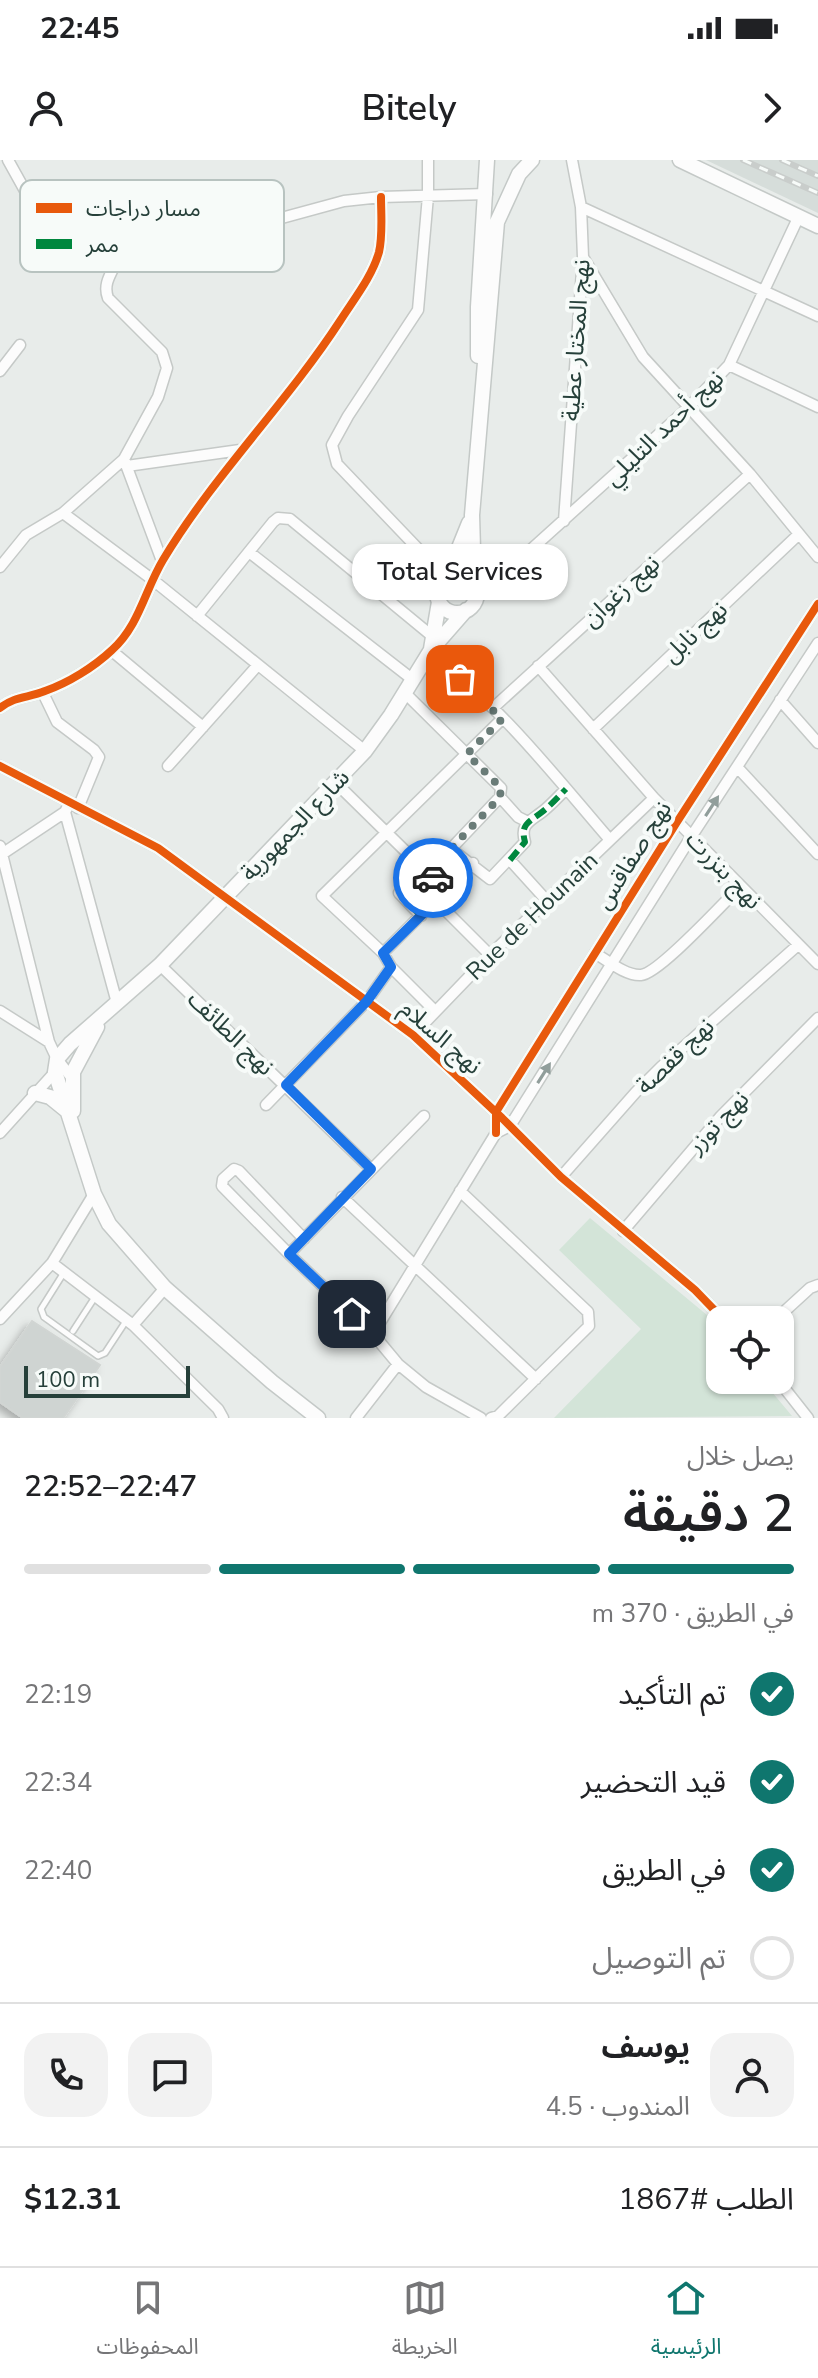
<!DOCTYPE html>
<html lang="ar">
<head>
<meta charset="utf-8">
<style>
  :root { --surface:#fff; --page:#f2f2f2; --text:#202124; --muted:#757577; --line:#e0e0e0; --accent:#0f766e }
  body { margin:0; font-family:"Nunito Sans","Noto Sans Arabic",sans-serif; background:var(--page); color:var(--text); direction:rtl; height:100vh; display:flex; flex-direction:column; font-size:30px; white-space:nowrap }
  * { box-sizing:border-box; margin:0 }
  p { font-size:26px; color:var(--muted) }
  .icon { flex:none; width:44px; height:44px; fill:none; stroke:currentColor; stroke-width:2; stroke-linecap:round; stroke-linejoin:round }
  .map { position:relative; height:1258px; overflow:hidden; direction:ltr }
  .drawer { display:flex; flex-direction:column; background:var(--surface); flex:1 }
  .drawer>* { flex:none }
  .buttons { position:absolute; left:706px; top:1146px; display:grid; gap:16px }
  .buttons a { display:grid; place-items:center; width:88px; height:88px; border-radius:16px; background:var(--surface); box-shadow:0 2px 6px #0004; font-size:40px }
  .scale { position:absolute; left:24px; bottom:20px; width:166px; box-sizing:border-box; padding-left:8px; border:4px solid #26403a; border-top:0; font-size:22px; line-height:28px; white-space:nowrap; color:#26403a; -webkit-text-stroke:6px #f7fbf9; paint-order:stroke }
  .pin { position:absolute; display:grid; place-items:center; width:68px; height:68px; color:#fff; margin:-34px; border-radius:16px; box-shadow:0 4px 12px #0006 }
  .courier { position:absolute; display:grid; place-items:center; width:80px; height:80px; margin:-40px; border:6px solid #1a73e8; border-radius:50%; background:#fff; color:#222; box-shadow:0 2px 10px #0007 }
  .bubble { position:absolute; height:56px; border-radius:24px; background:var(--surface); box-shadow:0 2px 6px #0004; font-size:26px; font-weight:600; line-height:56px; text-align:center; direction:rtl }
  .summary em { font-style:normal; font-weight:600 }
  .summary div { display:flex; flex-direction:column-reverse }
  .summary { display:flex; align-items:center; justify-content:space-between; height:136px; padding:0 24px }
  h1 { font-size:52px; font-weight:600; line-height:60px }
  .bar { display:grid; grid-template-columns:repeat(4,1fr); gap:12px 8px; align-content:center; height:96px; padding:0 24px }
  .bar i { height:10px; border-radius:6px; background:var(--line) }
  .bar .active { background:var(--accent) }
  .bar p { grid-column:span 4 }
  .line { display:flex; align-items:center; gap:20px; padding:0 24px; border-top:2px solid var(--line) }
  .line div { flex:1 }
  .round { display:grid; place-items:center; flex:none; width:84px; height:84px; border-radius:24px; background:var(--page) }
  ol { padding:0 24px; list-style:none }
  li { display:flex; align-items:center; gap:24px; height:88px }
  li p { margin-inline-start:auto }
  li .icon { padding:8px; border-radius:50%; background:var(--accent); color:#fff; stroke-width:4 }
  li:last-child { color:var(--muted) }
  li i { width:44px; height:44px; border:4px solid var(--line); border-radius:50% }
  .status { display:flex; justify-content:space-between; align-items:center; height:56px; padding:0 40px; background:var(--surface); direction:ltr }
  .status svg { height:22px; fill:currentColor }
  header { display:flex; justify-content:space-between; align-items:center; height:104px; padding:0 24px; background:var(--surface); font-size:36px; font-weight:600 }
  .tabs { display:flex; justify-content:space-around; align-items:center; height:112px; border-top:2px solid var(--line); background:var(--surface); font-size:22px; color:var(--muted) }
  .tabs a { display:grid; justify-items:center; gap:4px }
  .tabs .active { color:var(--accent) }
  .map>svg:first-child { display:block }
  .built { fill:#d6ddda }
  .green { fill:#d3e4d8 }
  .building { fill:#cfd4d2; stroke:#d1d5d3; stroke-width:2; filter:url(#shadow) }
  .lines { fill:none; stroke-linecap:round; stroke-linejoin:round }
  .lane-casing { stroke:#c5c9c7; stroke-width:8 }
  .street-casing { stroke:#c5c9c7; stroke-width:13 }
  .secondary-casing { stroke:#c4c9c7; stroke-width:17 }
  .lane { stroke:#fcfcfc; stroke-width:5 }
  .street { stroke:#fcfcfc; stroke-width:10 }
  .secondary { stroke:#fcfcfc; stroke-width:14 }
  .rail-casing { stroke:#c9cdcb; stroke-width:6 }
  .rail { stroke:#f7fbf9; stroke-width:3; stroke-dasharray:9; stroke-linecap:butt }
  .quiet { stroke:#00873e; stroke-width:6; stroke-dasharray:12 6; stroke-linecap:butt }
  .cycleway-casing { stroke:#f7fbf9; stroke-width:13 }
  .cycleway { stroke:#e8590c; stroke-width:8 }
  .oneway { fill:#919e9b }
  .done { stroke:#6a7c78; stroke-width:8; stroke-dasharray:0 14.4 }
  .route { stroke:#1a73e8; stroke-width:10 }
  .labels { text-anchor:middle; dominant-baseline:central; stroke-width:8; stroke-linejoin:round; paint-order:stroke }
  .street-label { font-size:24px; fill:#26403a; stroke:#f7fbf9 }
  .key { fill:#f7fbf9; stroke:#b8c3c0; stroke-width:2 }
  .key-label { font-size:22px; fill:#26403a }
</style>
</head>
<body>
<div class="status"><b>22:45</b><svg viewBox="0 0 49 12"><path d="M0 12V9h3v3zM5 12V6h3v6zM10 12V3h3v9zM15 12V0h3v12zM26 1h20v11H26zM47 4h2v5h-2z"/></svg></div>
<header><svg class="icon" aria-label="forward" viewBox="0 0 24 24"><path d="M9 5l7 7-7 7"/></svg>Bitely<svg class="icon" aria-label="person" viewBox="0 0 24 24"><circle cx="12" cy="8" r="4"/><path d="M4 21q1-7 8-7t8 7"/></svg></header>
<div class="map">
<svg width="818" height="1258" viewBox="0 0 818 1258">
  <defs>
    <filter id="shadow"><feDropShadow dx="-4.5" dy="4.5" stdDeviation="4" flood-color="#0004"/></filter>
  </defs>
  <rect width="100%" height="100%" fill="#e8ecea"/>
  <path class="built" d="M706,0H818V53Z"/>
  <path class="green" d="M590,1058L713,1160L720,1169V1220H762L792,1256L554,1258L641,1169L559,1090Z"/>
  <path class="building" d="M32,1161L100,1205L63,1258H23L0,1242V1207Z"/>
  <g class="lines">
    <g class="lane-casing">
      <path id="lane" d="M63,1114L41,1149L44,1157L98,1196L105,1193L126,1161
        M73,1171L95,1137"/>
    </g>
    <g class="street-casing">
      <path id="street" d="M8,0L43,63L51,69L83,80L116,103
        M428,0V36L418,150L348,256L332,285L337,304L445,417
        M581,47L818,156
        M583,97L643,197L750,314L818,397
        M116,103L344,41L381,37L487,34
        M729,205L818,247
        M0,211L20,185
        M125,302L162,401
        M127,306L240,290
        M63,353L153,420L365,591
        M564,361L583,97L581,47L572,0
        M249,392L412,519
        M0,407L26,375L63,353L124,299L158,237L167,208L162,192L108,138C103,125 110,115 116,103
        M476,439L689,247L729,205L799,56
        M197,456L273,362L278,358L290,359L432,476
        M112,491L203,567
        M428,494C494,537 558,620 610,680
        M538,506L654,638L818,804
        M43,533L57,562L94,590L99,597L78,648
        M405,533L501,628L500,637L518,657L526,661
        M780,540L818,583
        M0,548C15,536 28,538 45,531C68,523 94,507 112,490C139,466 145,430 163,400C214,315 286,244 340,161C354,139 372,117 379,92C383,75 381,54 381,37
        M493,548L750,314
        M593,569L798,375
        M0,606L158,688L413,875L502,958L561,1017L695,1130L724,1160
        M168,606L257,506
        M737,607L818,694
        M336,623L446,731
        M65,652L117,843
        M0,686L49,882L57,899L71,917
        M451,689L490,719L525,682C520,664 529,662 542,652C550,646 558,637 566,629
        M2,694L65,652L68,646
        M510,700L548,742
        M428,713L500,637
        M436,741L490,795
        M421,756L399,733L423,707
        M383,793L473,703
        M595,793C608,801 626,816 641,815C659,814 723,743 740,727
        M160,805L371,1009
        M0,851L49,882
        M435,851L391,807L383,793L322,736L502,559
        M413,875L490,795L654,638
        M266,945L367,841L391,807
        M0,973L55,912
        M496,973V952L677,662L818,444
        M496,973L510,966L691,677L818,483
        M561,1017L636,932L661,907L798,785
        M460,1031L588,1152L589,1166L498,1256L491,1258
        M342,1037L536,1219
        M623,1071L721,956L818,858
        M304,1079L239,1011L234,1009L223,1019L222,1026L289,1094L373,1174L398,1204L426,1227L481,1258
        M289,1094L424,956
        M52,1103L133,1165L218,1249L223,1258
        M0,1159L52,1103L94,1034
        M775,1160L810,1128L818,1125
        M133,1165L165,1128
        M373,1174L496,973
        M778,1220L808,1258
        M356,1258L398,1204"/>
    </g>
    <g class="secondary-casing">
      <path id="secondary" d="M680,0L818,66
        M478,196V147L487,0
        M437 433a20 20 0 1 1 40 0a20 20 0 1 1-40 0Z
        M448,415L469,363
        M474,424L472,355L497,62L519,14L532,0
        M431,489L439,442
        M35,933L50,937L66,950
        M73,951V912L97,867
        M318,1258L272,1222L165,1128L109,1064L94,1034L55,912L57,899L70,884L160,805L365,591L391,555L431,490L466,450"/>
    </g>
    <use href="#lane" class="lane"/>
    <use href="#street" class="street"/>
    <use href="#secondary" class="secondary"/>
    <g class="rail-casing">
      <path id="rail" d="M743,0L818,33
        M782,0L818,16"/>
    </g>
    <use href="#rail" class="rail"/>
    <path class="quiet" d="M510,700L525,682C520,664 529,662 542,652C550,646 558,637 566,629
      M421,756L399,733L423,707"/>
    <g class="cycleway-casing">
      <path id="cycleway" d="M0,548C15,536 28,538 45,531C68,523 94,507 112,490C139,466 145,430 163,400C214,315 286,244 340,161C354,139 372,117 379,92C383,75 381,54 381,37
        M0,606L158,688L413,875L502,958L561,1017L695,1130L724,1160
        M496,973V952L677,662L818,444"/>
    </g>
    <use href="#cycleway" class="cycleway"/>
  </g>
  <defs><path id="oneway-solid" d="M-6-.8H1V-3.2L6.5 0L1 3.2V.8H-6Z" transform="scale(2)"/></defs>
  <g class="oneway">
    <use href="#oneway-solid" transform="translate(712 646) rotate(-57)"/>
    <use href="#oneway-solid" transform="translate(544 913) rotate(-58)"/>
  </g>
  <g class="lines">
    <path class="done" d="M433,718L428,713L500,637L501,628L467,594L502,559L460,519"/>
    <path class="route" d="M352,1154L289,1094L371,1009L286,925L367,841L391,807L383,793L446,731L433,718"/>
  </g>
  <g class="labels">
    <g class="street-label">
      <text transform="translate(576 180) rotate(-86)">نهج المختار عطية</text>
      <text transform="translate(664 268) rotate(-44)">نهج أحمد التليلي</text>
      <text transform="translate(621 431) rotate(-42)">نهج زغوان</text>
      <text transform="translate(695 472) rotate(-43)">نهج نابل</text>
      <text transform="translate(295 665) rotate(-46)">شارع الجمهورية</text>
      <text transform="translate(633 695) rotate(-58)">نهج صفاقس</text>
      <text transform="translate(724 710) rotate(46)">نهج بنزرت</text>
      <text transform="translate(532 756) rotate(-44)">Rue de Hounain</text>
      <text transform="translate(231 873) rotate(44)">نهج الطائف</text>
      <text transform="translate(441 877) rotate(41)">نهج السلام</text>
      <text transform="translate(675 896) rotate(-44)">نهج قفصة</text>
      <text transform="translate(718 962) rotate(-46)">نهج توزر</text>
    </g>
  </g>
  <rect x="20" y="20" width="264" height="92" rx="12" class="key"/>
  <rect x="36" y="43" width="36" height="10" fill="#e8590c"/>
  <rect x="36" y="79" width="36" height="10" fill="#00873e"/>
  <g class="key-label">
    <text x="86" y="56">مسار دراجات</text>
    <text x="86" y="92">ممر</text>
  </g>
</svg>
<div class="buttons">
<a><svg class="icon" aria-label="locate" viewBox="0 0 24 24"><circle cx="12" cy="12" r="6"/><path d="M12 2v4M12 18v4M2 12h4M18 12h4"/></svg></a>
</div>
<div class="scale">100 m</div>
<div class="pin" style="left:460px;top:519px;background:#ea580c"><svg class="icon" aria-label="bag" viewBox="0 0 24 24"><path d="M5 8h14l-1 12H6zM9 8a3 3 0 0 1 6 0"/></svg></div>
<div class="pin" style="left:352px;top:1154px;background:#1f2937"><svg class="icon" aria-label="home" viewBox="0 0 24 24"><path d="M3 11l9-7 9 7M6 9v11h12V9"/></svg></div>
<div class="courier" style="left:433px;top:718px"><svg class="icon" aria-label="car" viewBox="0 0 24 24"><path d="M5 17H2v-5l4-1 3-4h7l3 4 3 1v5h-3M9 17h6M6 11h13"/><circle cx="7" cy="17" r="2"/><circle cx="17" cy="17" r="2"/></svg></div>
<div class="bubble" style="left:352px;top:384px;width:216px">Total Services</div>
</div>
<section class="drawer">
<div class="summary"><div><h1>2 دقيقة</h1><p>يصل خلال</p></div><em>22:47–22:52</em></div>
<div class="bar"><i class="active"></i><i class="active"></i><i class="active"></i><i></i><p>في الطريق · 370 m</p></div>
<ol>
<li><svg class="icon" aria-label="check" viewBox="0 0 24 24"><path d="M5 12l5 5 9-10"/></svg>تم التأكيد<p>22:19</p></li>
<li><svg class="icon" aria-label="check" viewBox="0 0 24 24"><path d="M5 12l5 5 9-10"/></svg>قيد التحضير<p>22:34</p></li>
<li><svg class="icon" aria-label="check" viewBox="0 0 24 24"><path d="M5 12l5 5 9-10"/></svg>في الطريق<p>22:40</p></li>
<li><i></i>تم التوصيل</li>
</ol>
<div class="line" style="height:144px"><a class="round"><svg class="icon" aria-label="person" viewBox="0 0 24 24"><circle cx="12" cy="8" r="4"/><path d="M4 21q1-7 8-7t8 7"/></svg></a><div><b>يوسف</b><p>المندوب · 4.5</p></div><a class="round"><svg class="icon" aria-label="chat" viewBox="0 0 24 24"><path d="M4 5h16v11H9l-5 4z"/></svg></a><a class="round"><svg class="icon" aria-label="phone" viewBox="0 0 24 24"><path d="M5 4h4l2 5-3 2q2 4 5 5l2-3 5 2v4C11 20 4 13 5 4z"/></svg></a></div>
<div class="line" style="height:104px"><div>الطلب #1867</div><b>$12.31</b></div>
</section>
<nav class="tabs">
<a class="active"><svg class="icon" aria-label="home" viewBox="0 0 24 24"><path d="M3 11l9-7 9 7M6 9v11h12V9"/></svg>الرئيسية</a>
<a><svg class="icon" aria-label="map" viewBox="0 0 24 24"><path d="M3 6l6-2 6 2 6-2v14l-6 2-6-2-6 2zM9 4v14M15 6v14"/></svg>الخريطة</a>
<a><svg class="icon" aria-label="saved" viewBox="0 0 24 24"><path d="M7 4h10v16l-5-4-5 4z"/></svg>المحفوظات</a>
</nav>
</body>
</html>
